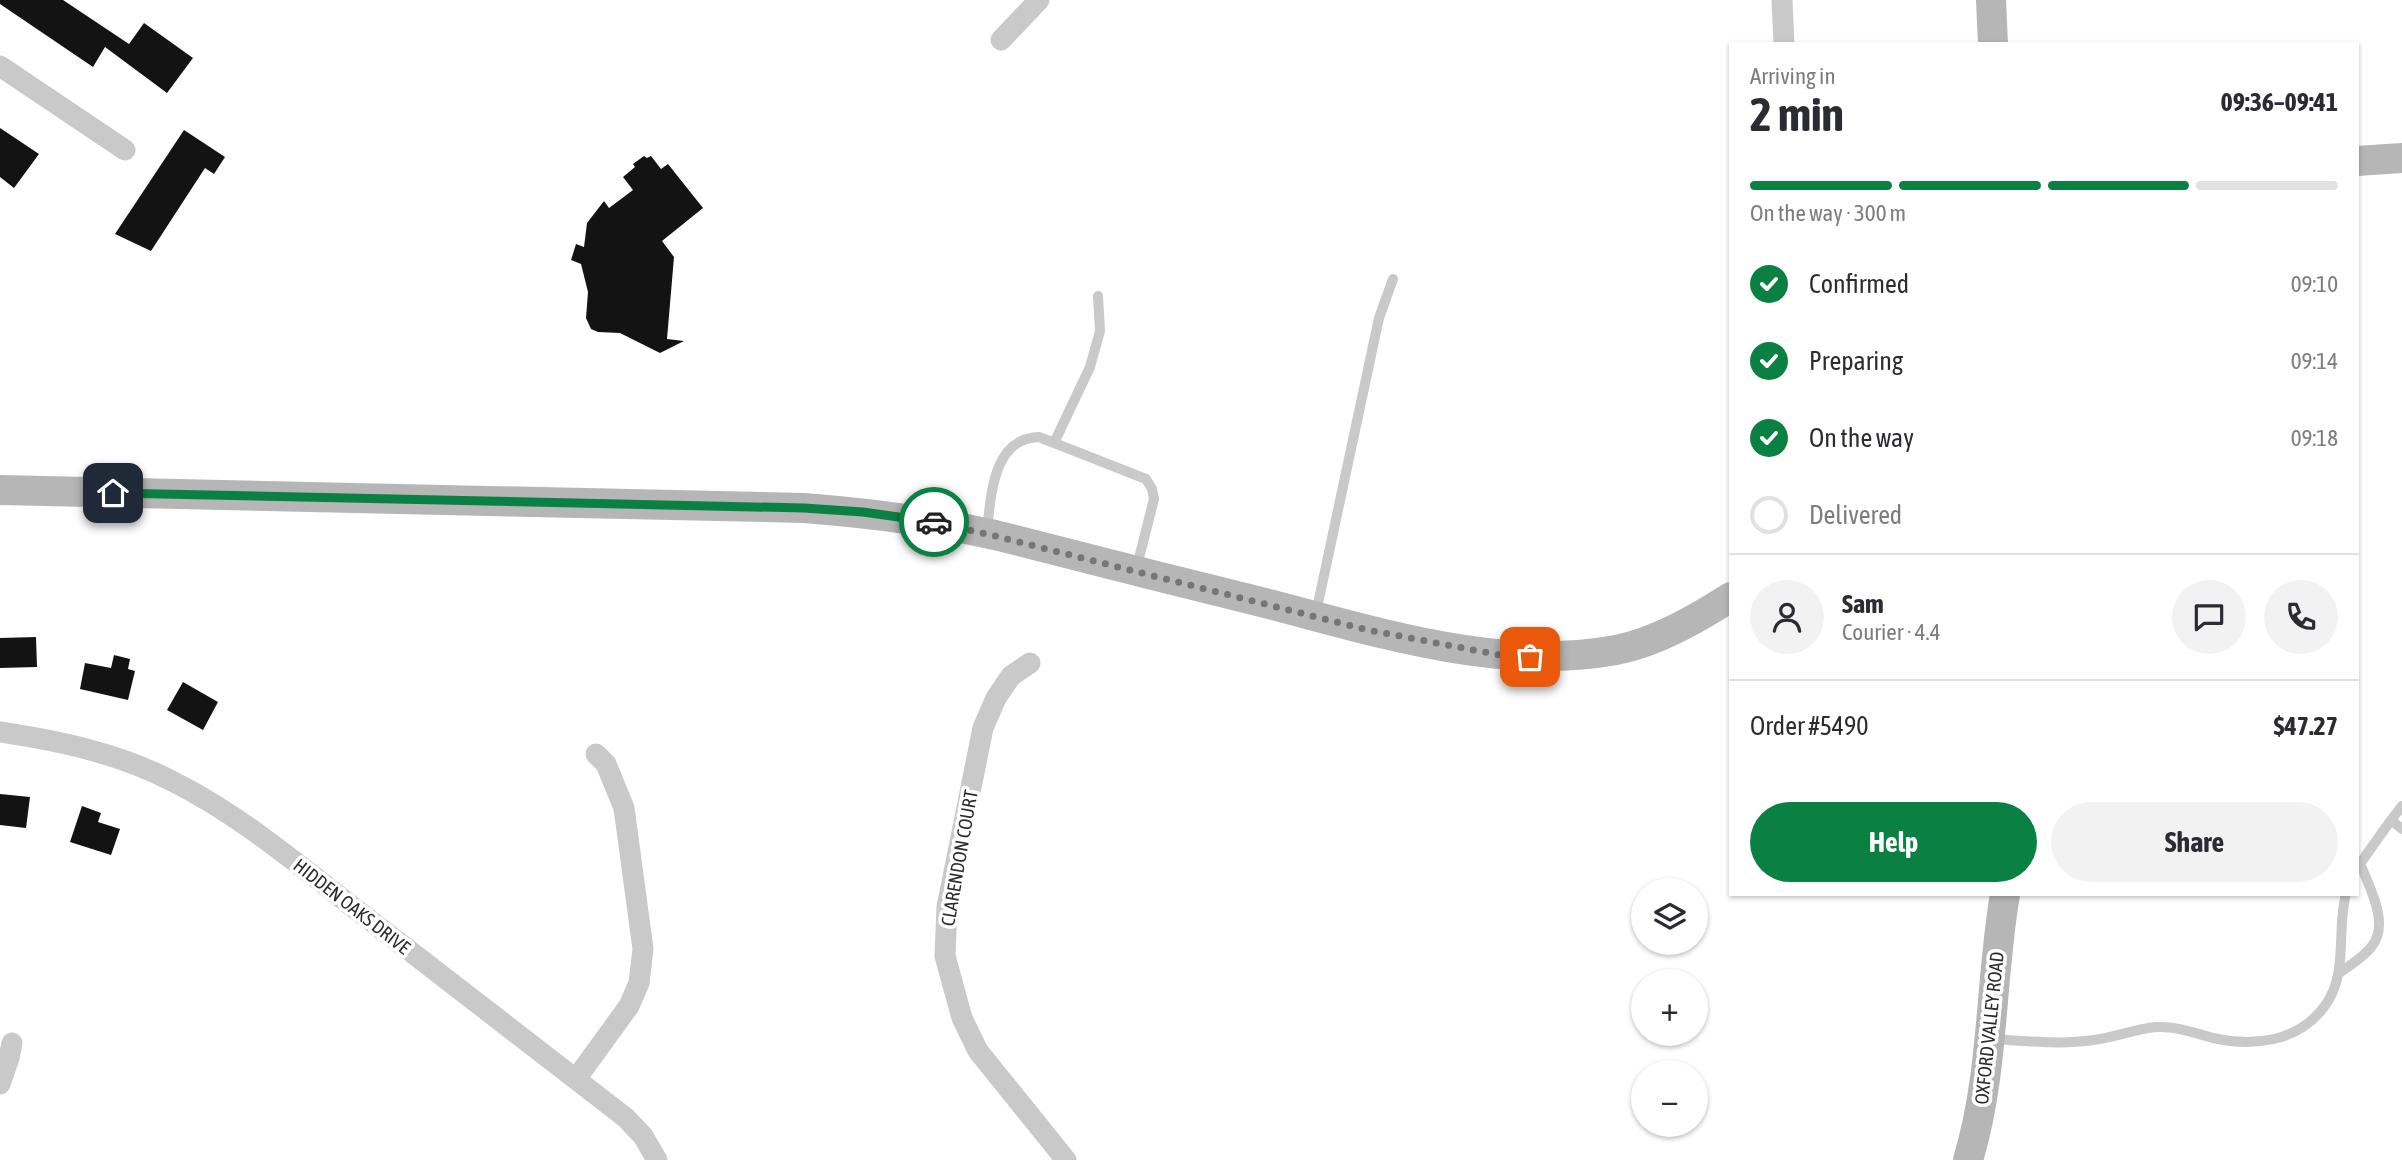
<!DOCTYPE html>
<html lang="en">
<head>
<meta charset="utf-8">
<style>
  :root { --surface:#fff; --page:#f2f2f3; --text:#2b2b33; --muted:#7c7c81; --line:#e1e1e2; --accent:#0b8043 }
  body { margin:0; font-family:"Asap Condensed",sans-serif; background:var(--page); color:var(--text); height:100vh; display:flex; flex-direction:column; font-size:26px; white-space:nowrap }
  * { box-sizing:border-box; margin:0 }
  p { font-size:23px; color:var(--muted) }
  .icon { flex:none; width:38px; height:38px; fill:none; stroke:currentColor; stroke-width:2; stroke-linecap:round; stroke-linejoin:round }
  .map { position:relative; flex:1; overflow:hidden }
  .details { position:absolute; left:1729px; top:42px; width:630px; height:854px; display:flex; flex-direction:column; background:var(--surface); border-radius:0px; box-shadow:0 2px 5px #0004 }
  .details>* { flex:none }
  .buttons { position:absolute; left:1631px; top:878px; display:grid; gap:14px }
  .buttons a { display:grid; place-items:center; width:77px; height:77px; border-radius:50%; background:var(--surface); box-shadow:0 2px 5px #0004; font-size:35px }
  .pin { position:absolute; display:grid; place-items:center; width:60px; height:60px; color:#fff; margin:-30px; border-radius:14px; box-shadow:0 4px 10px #0006 }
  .courier { position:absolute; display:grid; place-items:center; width:70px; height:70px; margin:-35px; border:5px solid #0b8043; border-radius:50%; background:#fff; color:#222; box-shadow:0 2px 9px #0007 }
  .headline em { font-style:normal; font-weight:700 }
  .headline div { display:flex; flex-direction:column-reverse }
  .headline { display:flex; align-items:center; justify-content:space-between; height:119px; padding:0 21px }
  h1 { font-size:46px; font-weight:700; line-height:52px }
  .bar { display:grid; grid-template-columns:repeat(4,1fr); gap:10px 7px; align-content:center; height:84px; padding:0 21px }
  .bar i { height:9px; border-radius:5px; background:var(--line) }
  .bar .active { background:var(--accent) }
  .bar p { grid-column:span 4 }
  .line { display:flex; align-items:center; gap:18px; padding:0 21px; border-top:2px solid var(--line) }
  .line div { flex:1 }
  .round { display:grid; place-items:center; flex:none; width:74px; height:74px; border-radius:37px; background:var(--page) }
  ol { padding:0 21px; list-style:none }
  li { display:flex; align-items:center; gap:21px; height:77px }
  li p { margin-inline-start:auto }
  li .icon { padding:7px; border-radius:50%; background:var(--accent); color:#fff; stroke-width:4 }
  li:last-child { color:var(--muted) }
  li i { width:38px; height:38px; border:4px solid var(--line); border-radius:50% }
  .cta { display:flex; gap:14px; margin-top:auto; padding:14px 21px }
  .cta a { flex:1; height:80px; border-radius:42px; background:var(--accent); color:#fff; font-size:28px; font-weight:700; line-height:80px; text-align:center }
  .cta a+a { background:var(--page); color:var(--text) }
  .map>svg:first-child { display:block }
  .building { fill:#131313 }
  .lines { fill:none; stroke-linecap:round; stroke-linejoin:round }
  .lane { stroke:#c9c9c9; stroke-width:10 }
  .street { stroke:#c9c9c9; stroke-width:21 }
  .secondary { stroke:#b6b6b6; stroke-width:30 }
  .done { stroke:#767676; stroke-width:7; stroke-dasharray:0 12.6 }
  .route { stroke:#0b8043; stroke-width:9 }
  .labels { text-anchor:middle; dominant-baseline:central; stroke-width:7; stroke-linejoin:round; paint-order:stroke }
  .street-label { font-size:19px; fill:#2c2c2c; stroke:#fff }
</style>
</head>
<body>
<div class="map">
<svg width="2402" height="1160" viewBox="0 0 2402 1160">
  <rect width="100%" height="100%" fill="#fff"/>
  <path class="building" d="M0,0H63L129,44L144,23L193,58L167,93L105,47L93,67L0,4Z
    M0,128L39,154L14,188L0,177Z
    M184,130L225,157L214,174L205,168L151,251L115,234Z
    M644,156L647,158L651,156L661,169L668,164L703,208L662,241L674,257L667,339L684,341L660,353L620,333L598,332L591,329L586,318L588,292L581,264L571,260L576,244L584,247L587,223L604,201L609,208L633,190L623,177L635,167L633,164Z
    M36,637L37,667L0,668V638Z
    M114,655L130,659L128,669L135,671L128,700L80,689L85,663L111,668Z
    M183,682L218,702L203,730L167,710Z
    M0,794L30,797L26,828L0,825Z
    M82,806L101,813L98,822L120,829L111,855L70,842Z"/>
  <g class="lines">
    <path class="lane" d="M1054,443L1090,367L1100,331L1098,296
      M987,531C991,495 993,438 1039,437L1146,479L1152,489L1154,499L1136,570
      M1316,613L1379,318L1393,279
      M2391,820L2402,806
      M2357,868L2391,820L2402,829
      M2338,974C2349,966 2364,957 2372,946C2390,923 2369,887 2360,863
      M1993,1039C2026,1041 2060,1045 2094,1040C2115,1037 2135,1029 2156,1027C2176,1026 2194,1033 2213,1038C2253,1047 2298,1042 2324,1007C2349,975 2336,931 2346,894"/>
    <path class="street" d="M1782,0L1784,44
      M1001,40L1039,0
      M0,66L125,150
      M1030,663L1011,676L996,698L983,728L947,907L945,956L962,1018L978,1051L1066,1160
      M0,732C59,741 118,753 172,781C242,816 301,867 362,914C450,982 538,1050 626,1118L643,1136L657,1160
      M576,1079L629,1006L639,983L643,949L624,808L606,764L596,754
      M0,1084L9,1058L12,1043"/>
    <path class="secondary" d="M1991,0L1993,44
      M2357,161L2402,158
      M0,490L804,508C869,513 932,521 995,535C1088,559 1180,582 1273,605C1384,634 1500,671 1616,650C1657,642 1696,619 1731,597
      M1968,1160C1994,1074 1990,983 2005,894"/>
  </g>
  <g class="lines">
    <path class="done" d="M934,522L995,536L1368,630L1500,655L1530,657"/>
    <path class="route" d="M113,493L804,508L863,512L934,522"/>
  </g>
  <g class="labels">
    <g class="street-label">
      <text transform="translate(959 858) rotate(-80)">CLARENDON COURT</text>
      <text transform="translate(352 906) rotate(38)">HIDDEN OAKS DRIVE</text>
      <text transform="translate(1989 1028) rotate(-84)">OXFORD VALLEY ROAD</text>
    </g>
  </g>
</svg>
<div class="buttons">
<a><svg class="icon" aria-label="layers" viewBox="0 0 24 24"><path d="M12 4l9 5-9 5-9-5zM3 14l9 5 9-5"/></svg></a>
<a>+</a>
<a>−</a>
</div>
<div class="pin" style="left:1530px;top:657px;background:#ea580c"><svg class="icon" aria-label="bag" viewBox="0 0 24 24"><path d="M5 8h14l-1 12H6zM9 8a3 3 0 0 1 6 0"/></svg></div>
<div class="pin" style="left:113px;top:493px;background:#1f2937"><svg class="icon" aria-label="home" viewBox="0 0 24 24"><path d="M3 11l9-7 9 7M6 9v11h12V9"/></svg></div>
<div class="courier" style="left:934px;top:522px"><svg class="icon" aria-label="car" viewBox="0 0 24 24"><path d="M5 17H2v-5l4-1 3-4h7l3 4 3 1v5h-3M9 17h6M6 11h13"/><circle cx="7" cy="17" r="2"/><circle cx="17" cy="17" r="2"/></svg></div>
<section class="details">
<div class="headline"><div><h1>2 min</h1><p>Arriving in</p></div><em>09:36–09:41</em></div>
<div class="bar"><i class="active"></i><i class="active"></i><i class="active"></i><i></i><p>On the way · 300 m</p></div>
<ol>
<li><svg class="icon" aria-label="check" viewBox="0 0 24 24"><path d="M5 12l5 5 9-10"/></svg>Confirmed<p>09:10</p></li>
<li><svg class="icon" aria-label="check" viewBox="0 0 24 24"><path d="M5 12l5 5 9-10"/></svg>Preparing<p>09:14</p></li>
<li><svg class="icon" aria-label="check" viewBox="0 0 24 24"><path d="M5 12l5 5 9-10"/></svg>On the way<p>09:18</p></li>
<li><i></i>Delivered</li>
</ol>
<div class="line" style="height:126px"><a class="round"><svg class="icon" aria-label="person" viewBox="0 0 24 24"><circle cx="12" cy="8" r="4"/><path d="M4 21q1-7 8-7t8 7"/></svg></a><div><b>Sam</b><p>Courier · 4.4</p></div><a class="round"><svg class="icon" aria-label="chat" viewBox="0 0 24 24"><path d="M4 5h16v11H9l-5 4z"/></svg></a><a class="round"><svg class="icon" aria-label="phone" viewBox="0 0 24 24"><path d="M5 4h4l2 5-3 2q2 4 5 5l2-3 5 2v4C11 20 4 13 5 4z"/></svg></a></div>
<div class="line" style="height:91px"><div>Order #5490</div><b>$47.27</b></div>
<div class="cta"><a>Help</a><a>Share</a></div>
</section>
</div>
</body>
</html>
